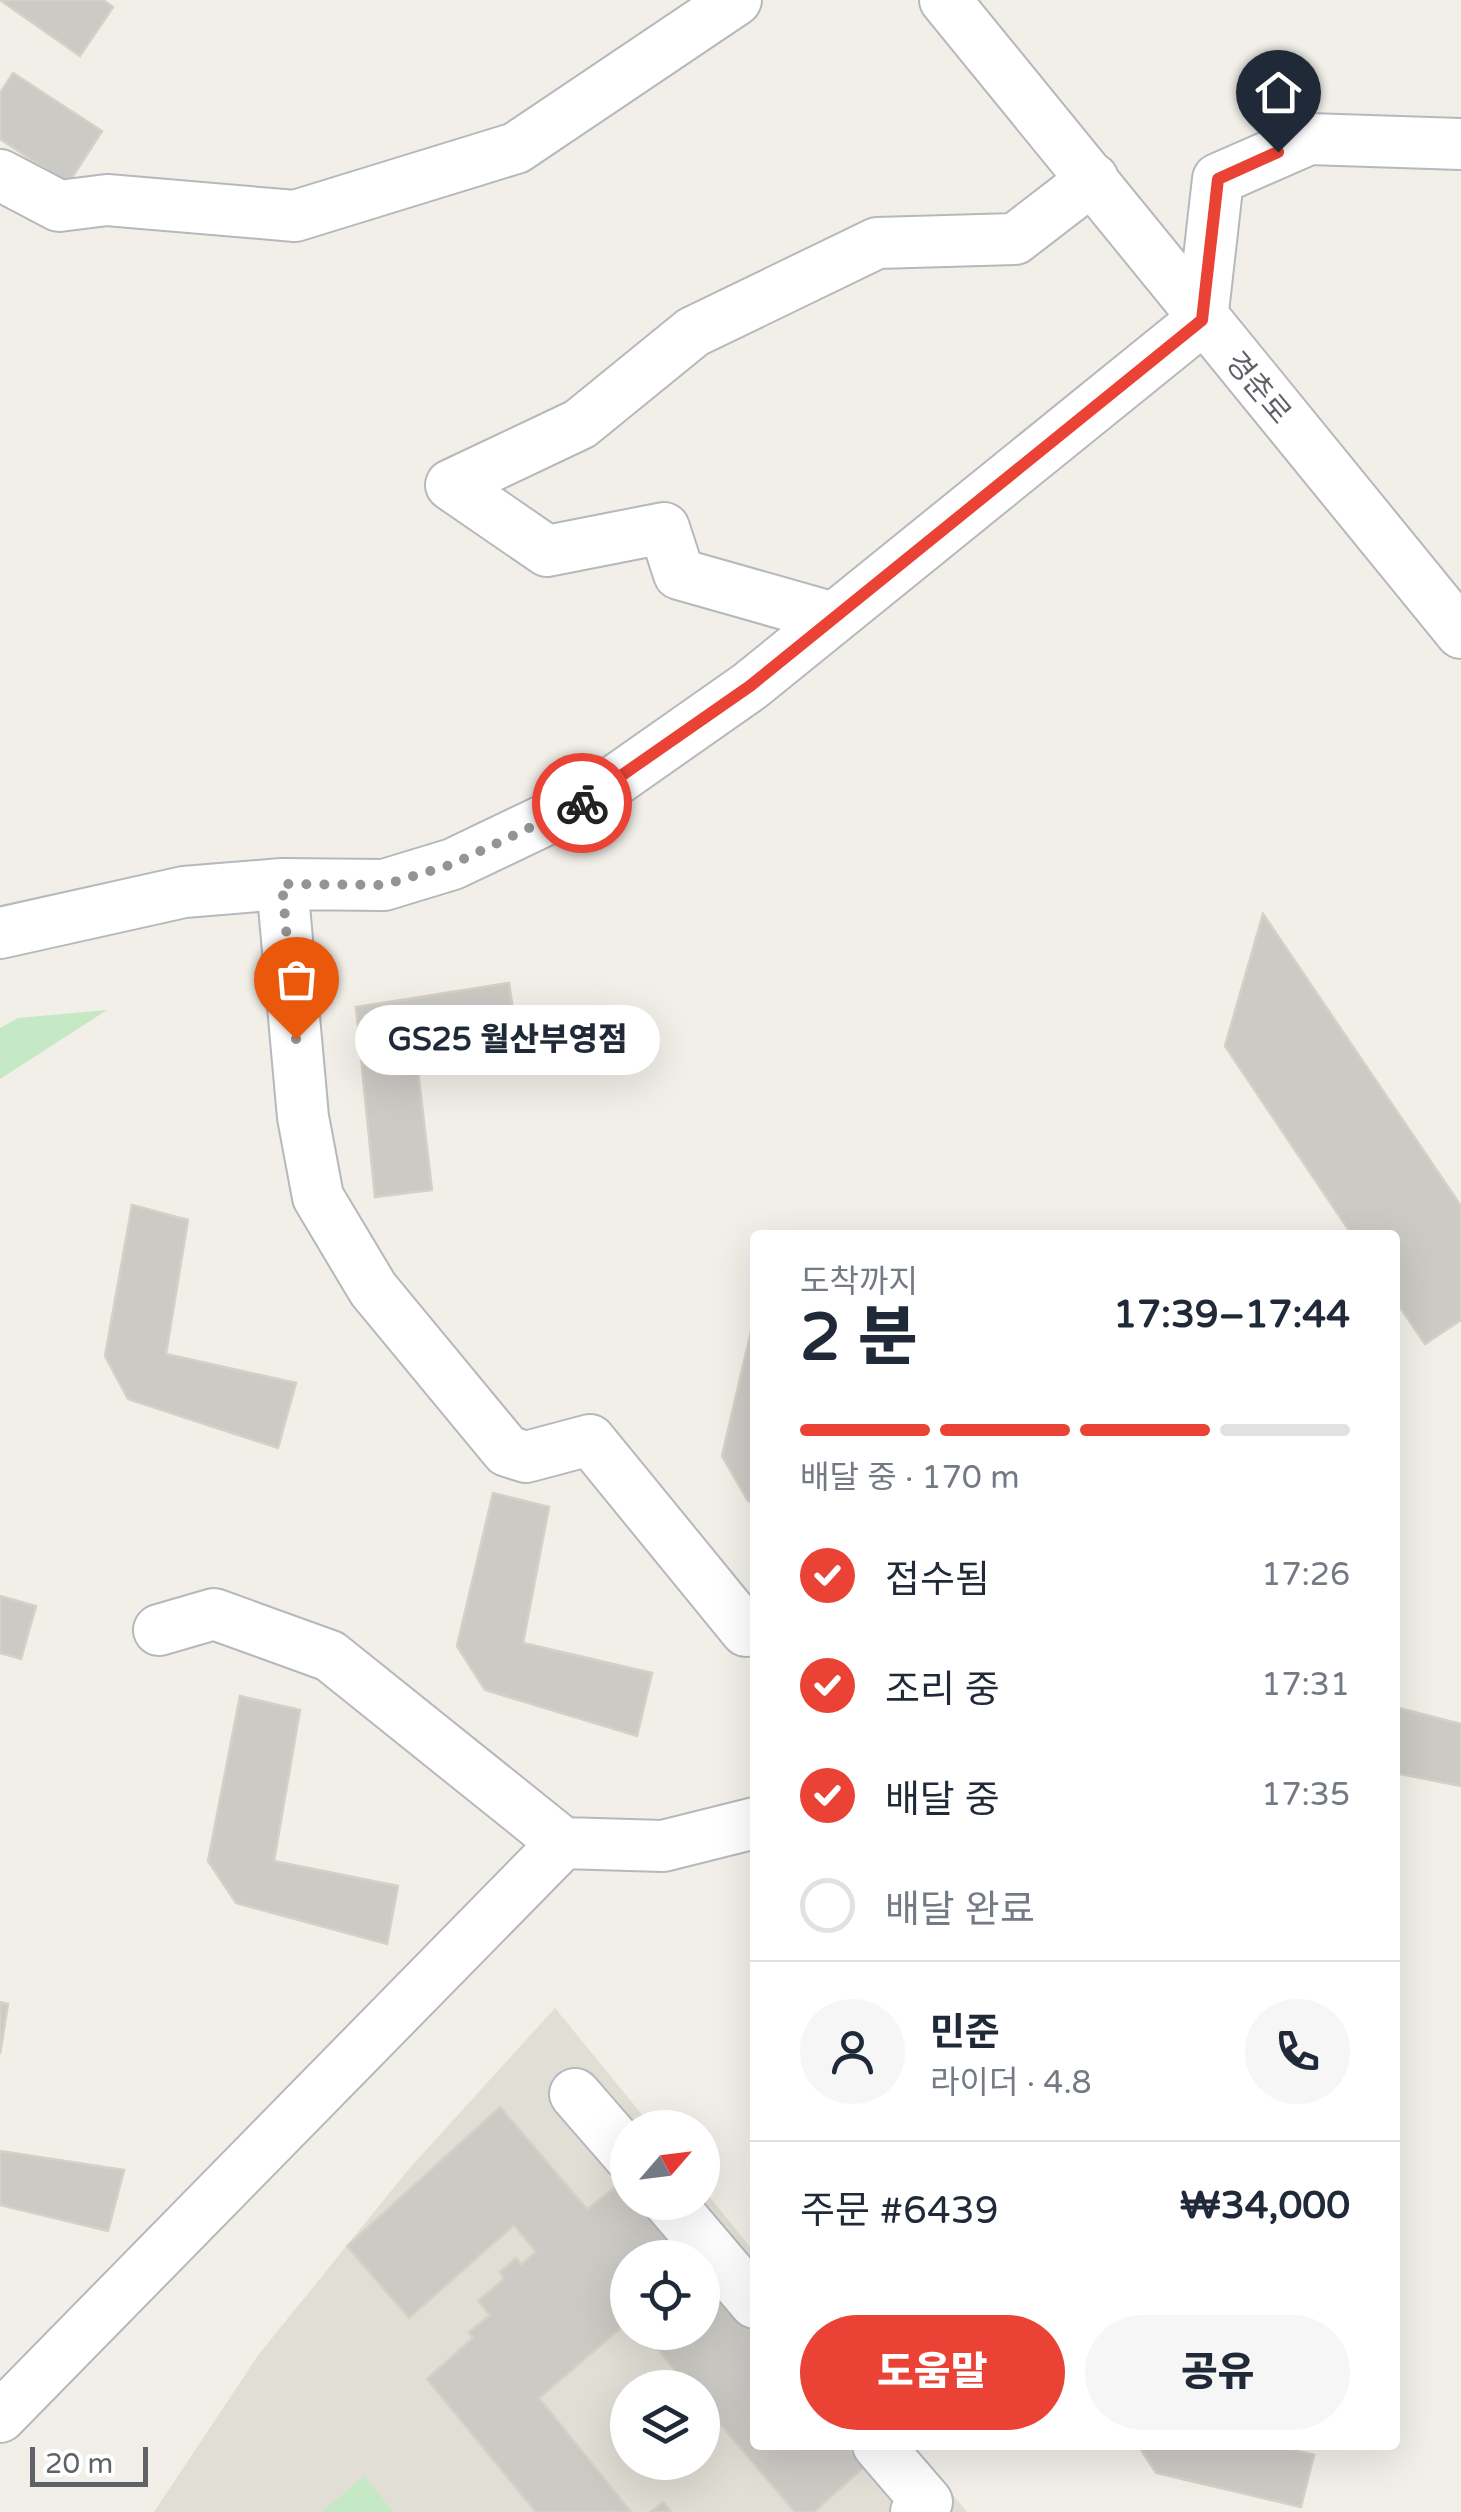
<!DOCTYPE html>
<html lang="ko">
<head>
<meta charset="utf-8">
<style>
  :root { --surface:#fff; --page:#f6f6f7; --text:#1f2937; --muted:#747a83; --line:#e0e1e3; --accent:#ea4335 }
  body { margin:0; font-family:"Varela Round","Noto Sans KR",sans-serif; background:var(--page); color:var(--text); height:100vh; display:flex; flex-direction:column; font-size:38px; white-space:nowrap }
  * { box-sizing:border-box; margin:0 }
  p { font-size:32px; color:var(--muted) }
  .icon { flex:none; width:55px; height:55px; fill:none; stroke:currentColor; stroke-width:2; stroke-linecap:round; stroke-linejoin:round }
  .map { position:relative; flex:1; overflow:hidden }
  .sheet { position:absolute; left:750px; top:1230px; width:650px; height:1220px; display:flex; flex-direction:column; background:var(--surface); border-radius:10px; box-shadow:0 10px 40px #0002 }
  .sheet>* { flex:none }
  .needle { width:65px; rotate:62deg }
  .tools { position:absolute; left:610px; top:2110px; display:grid; gap:20px }
  .tools a { display:grid; place-items:center; width:110px; height:110px; border-radius:50%; background:var(--surface); box-shadow:0 10px 40px #0002; font-size:50px }
  .scale { position:absolute; left:30px; bottom:25px; width:118px; box-sizing:border-box; padding-left:10px; border:5px solid #5f6368; border-top:0; font-size:28px; line-height:35px; white-space:nowrap; color:#5f6368; -webkit-text-stroke:8px #fff; paint-order:stroke }
  .pin { position:absolute; display:grid; place-items:center; width:85px; height:85px; color:#fff; margin:-102px -42px; border-radius:50% 50% 50% 0; rotate:-45deg; box-shadow:0 0 10px #0007 }
  .pin .icon { rotate:45deg }
  .courier { position:absolute; display:grid; place-items:center; width:100px; height:100px; margin:-50px; border:8px solid #ea4335; border-radius:50%; background:#fff; color:#222; box-shadow:0 2px 12px #0007 }
  .bubble { position:absolute; height:70px; border-radius:35px; background:var(--surface); box-shadow:0 10px 40px #0002; font-size:32px; font-weight:800; line-height:70px; text-align:center }
  .overview em { font-style:normal; font-weight:800 }
  .overview div { display:flex; flex-direction:column-reverse }
  .overview { display:flex; align-items:center; justify-content:space-between; height:170px; padding:0 50px }
  h1 { font-size:65px; font-weight:800; line-height:75px }
  .bar { display:grid; grid-template-columns:repeat(4,1fr); gap:15px 10px; align-content:center; height:120px; padding:0 50px }
  .bar i { height:12px; border-radius:8px; background:var(--line) }
  .bar .current { background:var(--accent) }
  .bar p { grid-column:span 4 }
  .line { display:flex; align-items:center; gap:25px; padding:0 50px; border-top:2px solid var(--line) }
  .line div { flex:1 }
  .round { display:grid; place-items:center; flex:none; width:105px; height:105px; border-radius:52px; background:var(--page) }
  ol { padding:0 50px; list-style:none }
  li { display:flex; align-items:center; gap:30px; height:110px }
  li p { margin-inline-start:auto }
  li .icon { padding:10px; border-radius:50%; background:var(--accent); color:#fff; stroke-width:4 }
  li:last-child { color:var(--muted) }
  li i { width:55px; height:55px; border:5px solid var(--line); border-radius:50% }
  .action { display:flex; gap:20px; margin-top:auto; padding:20px 50px }
  .action a { flex:1; height:115px; border-radius:60px; background:var(--accent); color:#fff; font-size:40px; font-weight:800; line-height:115px; text-align:center }
  .action a+a { background:var(--page); color:var(--text) }
  .map>svg:first-child { display:block }
  .education { fill:#e1ded6; fill-rule:evenodd }
  .green { fill:#c5e8c5 }
  .building { fill:#cccac5; stroke:#d6d1c6; stroke-width:2.5 }
  .lines { fill:none; stroke-linecap:round; stroke-linejoin:round }
  .minor-casing { stroke:#b5b8bc; stroke-width:54 }
  .minor { stroke:#fff; stroke-width:50 }
  .done { stroke:#929495; stroke-width:10; stroke-dasharray:0 18 }
  .route { stroke:#ea4335; stroke-width:12 }
  .labels { text-anchor:middle; dominant-baseline:central; stroke-width:8; stroke-linejoin:round; paint-order:stroke }
  .street-label { font-size:30px; fill:#5f6368; stroke:#fff }
</style>
</head>
<body>
<div class="map">
<svg width="1461" height="2512" viewBox="0 0 1461 2512">
  <rect width="100%" height="100%" fill="#f1efe8"/>
  <path class="education" d="M555,2008L652,2127L628,2128V2202H702L703,2189L755,2253V2445H912L967,2512H154L259,2354L408,2170ZM628,2258H702V2332H628ZM628,2388H702V2462H628Z"/>
  <path class="green" d="M107,1010L0,1079V1028L18,1018Z
    M364,2476L393,2512H322Z"/>
  <path class="building" d="M0,0H103L113,7L80,56Z
    M13,73L102,131L68,184L0,139V93Z
    M1263,914L1461,1206V1320L1425,1344L1395,1300V1235H1352L1225,1046Z
    M509,983L516,1030L415,1046L432,1190L375,1197L356,1007Z
    M132,1205L188,1220L166,1354L296,1383L278,1448L128,1399L105,1356Z
    M755,1314V1503L748,1501L722,1456Z
    M493,1493L549,1507L523,1643L652,1673L637,1736L485,1690L457,1646Z
    M0,1596L36,1606L21,1659L0,1653Z
    M240,1696L300,1710L274,1861L398,1886L387,1944L236,1903L208,1861Z
    M1395,1707L1461,1724V1786L1395,1773Z
    M0,2002L8,2004L0,2054Z
    M500,2107L587,2209L627,2178L628,2202H647L692,2258H628V2322L539,2398L631,2512H536L427,2379L473,2338L469,2332L490,2315L478,2301L504,2279L500,2272L516,2258L521,2265L536,2252L514,2225L409,2318L347,2246Z
    M0,2151L124,2170L108,2231L0,2205Z
    M702,2270L755,2334V2445H846L864,2467L814,2512H795L702,2403V2388H690L643,2332H702Z
    M1138,2445H1274L1314,2455L1301,2507L1156,2473Z
    M663,2502L671,2512H651Z"/>
  <g class="lines">
    <g class="minor-casing">
      <path id="minor" d="M945,0L1461,633
        M0,175L59,206L107,200L295,216L516,148L736,0
        M834,618L679,574L664,528L547,551L451,485L580,424L693,332L877,243L1015,239L1093,179
        M282,884L303,1117L318,1197L373,1289L507,1451L526,1457L590,1440L746,1631
        M0,933L184,892L282,884L384,885L453,864L589,799L750,686L1202,320L1218,179L1309,139L1461,144
        M159,1630L214,1614L330,1656L563,1843L663,1846L755,1823
        M575,2094L628,2155
        M669,2202L755,2303
        M0,2417L563,1843
        M878,2445L927,2502L916,2512"/>
    </g>
    <use href="#minor" class="minor"/>
  </g>
  <g class="lines">
    <path class="done" d="M296,1039L282,884L384,885L453,864L582,803"/>
    <path class="route" d="M582,803L750,686L1202,320L1218,179L1278,152"/>
  </g>
  <g class="labels">
    <g class="street-label">
      <text transform="translate(1258 388) rotate(50)">경춘로</text>
    </g>
  </g>
</svg>
<div class="tools">
<a><svg class="needle" viewBox="-14 -14 28 28"><path d="M0-13l5 13h-10z" fill="#e53935"/><path d="M0 13l5-13h-10z" fill="#747a83"/></svg></a>
<a><svg class="icon" aria-label="locate" viewBox="0 0 24 24"><circle cx="12" cy="12" r="6"/><path d="M12 2v4M12 18v4M2 12h4M18 12h4"/></svg></a>
<a><svg class="icon" aria-label="layers" viewBox="0 0 24 24"><path d="M12 4l9 5-9 5-9-5zM3 14l9 5 9-5"/></svg></a>
</div>
<div class="scale">20 m</div>
<div class="pin" style="left:296px;top:1039px;background:#ea580c"><svg class="icon" aria-label="bag" viewBox="0 0 24 24"><path d="M5 8h14l-1 12H6zM9 8a3 3 0 0 1 6 0"/></svg></div>
<div class="pin" style="left:1278px;top:152px;background:#1f2937"><svg class="icon" aria-label="home" viewBox="0 0 24 24"><path d="M3 11l9-7 9 7M6 9v11h12V9"/></svg></div>
<div class="courier" style="left:582px;top:803px"><svg class="icon" aria-label="bike" viewBox="0 0 24 24"><circle cx="6" cy="16" r="4"/><circle cx="18" cy="16" r="4"/><path d="M6 16l4-8h5l3 8M10 8l3 8H6M13 5h3"/></svg></div>
<div class="bubble" style="left:355px;top:1005px;width:305px">GS25 월산부영점</div>
<section class="sheet">
<div class="overview"><div><h1>2 분</h1><p>도착까지</p></div><em>17:39–17:44</em></div>
<div class="bar"><i class="current"></i><i class="current"></i><i class="current"></i><i></i><p>배달 중 · 170 m</p></div>
<ol>
<li><svg class="icon" aria-label="check" viewBox="0 0 24 24"><path d="M5 12l5 5 9-10"/></svg>접수됨<p>17:26</p></li>
<li><svg class="icon" aria-label="check" viewBox="0 0 24 24"><path d="M5 12l5 5 9-10"/></svg>조리 중<p>17:31</p></li>
<li><svg class="icon" aria-label="check" viewBox="0 0 24 24"><path d="M5 12l5 5 9-10"/></svg>배달 중<p>17:35</p></li>
<li><i></i>배달 완료</li>
</ol>
<div class="line" style="height:180px"><a class="round"><svg class="icon" aria-label="person" viewBox="0 0 24 24"><circle cx="12" cy="8" r="4"/><path d="M4 21q1-7 8-7t8 7"/></svg></a><div><b>민준</b><p>라이더 · 4.8</p></div><a class="round"><svg class="icon" aria-label="phone" viewBox="0 0 24 24"><path d="M5 4h4l2 5-3 2q2 4 5 5l2-3 5 2v4C11 20 4 13 5 4z"/></svg></a></div>
<div class="line" style="height:130px"><div>주문 #6439</div><b>₩34,000</b></div>
<div class="action"><a>도움말</a><a>공유</a></div>
</section>
</div>
</body>
</html>
